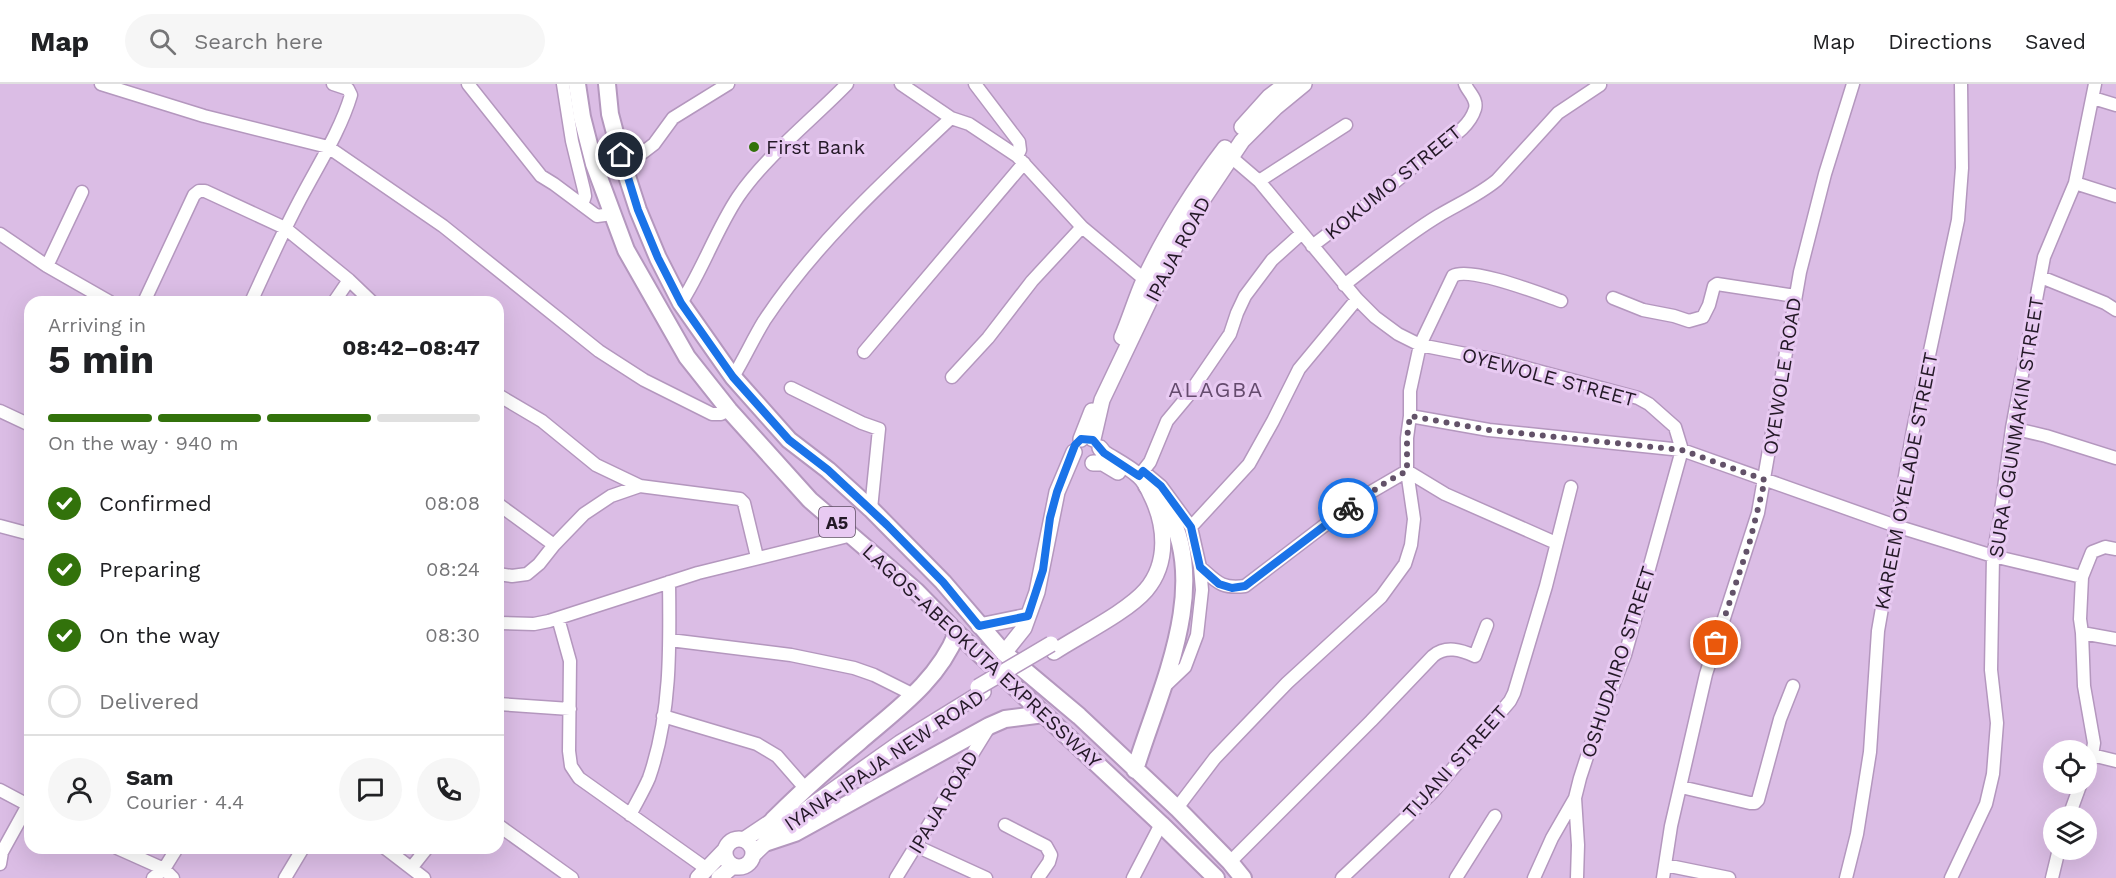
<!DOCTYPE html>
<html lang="en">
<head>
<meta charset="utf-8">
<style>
  :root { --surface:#fff; --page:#f6f6f6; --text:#202124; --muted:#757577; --line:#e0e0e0; --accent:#32720b }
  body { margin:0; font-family:"Work Sans",sans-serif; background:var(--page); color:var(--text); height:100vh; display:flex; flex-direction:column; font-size:22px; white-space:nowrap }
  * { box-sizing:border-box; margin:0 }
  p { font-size:20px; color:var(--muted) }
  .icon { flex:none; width:33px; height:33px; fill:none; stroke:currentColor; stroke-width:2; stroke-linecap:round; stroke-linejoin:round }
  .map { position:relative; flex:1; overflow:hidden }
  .side { position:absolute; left:24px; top:212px; width:480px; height:558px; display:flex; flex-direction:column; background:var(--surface); border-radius:18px; box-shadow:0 6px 24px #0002 }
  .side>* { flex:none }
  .controls { position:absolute; left:2043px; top:656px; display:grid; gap:12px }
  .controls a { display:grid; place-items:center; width:54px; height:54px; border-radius:50%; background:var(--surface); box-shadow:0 6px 24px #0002; font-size:30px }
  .pin { position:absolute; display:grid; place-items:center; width:51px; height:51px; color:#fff; margin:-26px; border:3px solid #fff; border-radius:50%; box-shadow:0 2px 6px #0007 }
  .courier { position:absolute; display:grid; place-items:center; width:60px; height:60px; margin:-30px; border:4px solid #1a73e8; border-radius:50%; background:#fff; color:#222; box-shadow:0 2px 8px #0007 }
  .summary em { font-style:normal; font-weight:700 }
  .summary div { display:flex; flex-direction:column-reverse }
  .summary { display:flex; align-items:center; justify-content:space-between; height:102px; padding:0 24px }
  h1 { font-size:39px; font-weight:700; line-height:45px }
  .bar { display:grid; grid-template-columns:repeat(4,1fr); gap:9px 6px; align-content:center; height:72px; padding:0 24px }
  .bar i { height:8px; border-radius:4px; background:var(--line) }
  .bar .current { background:var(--accent) }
  .bar p { grid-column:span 4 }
  .line { display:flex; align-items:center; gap:15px; padding:0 24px; border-top:2px solid var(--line) }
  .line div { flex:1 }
  .round { display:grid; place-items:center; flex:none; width:63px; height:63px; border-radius:32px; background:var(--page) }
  ol { padding:0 24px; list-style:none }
  li { display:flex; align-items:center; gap:18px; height:66px }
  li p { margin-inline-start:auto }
  li .icon { padding:6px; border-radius:50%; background:var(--accent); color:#fff; stroke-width:4 }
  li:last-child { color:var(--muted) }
  li i { width:33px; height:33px; border:3px solid var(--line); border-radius:50% }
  header { display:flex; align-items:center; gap:36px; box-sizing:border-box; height:84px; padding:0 30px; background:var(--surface); border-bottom:2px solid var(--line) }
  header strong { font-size:28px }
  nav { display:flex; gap:33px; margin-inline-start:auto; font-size:21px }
  .search { width:420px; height:54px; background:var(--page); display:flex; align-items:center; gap:15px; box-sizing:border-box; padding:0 21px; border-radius:33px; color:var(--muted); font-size:22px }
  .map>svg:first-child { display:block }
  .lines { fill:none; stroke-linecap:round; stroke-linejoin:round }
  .minor-casing { stroke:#b497be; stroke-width:15 }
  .major-casing { stroke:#b497be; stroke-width:18 }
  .highway-casing { stroke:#b497be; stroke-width:20 }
  .minor { stroke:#fff; stroke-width:12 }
  .major { stroke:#fff; stroke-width:15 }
  .highway { stroke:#fff; stroke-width:16 }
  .major-bridge-casing { stroke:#b497be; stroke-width:18; stroke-linecap:butt }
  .major-bridge { stroke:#fff; stroke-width:15 }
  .done { stroke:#635269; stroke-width:6; stroke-dasharray:0 10.8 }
  .route { stroke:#1a73e8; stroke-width:8 }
  .poi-dot { fill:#32720b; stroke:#e8caf2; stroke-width:2 }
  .labels { text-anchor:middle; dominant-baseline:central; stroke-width:6; stroke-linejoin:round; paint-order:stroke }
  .shield { fill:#e8caf2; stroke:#5e4d63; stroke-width:1.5 }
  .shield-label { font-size:18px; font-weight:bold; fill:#231826 }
  .poi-label { font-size:20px; fill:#231826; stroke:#e8caf2; text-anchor:start }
  .street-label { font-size:20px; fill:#231826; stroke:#e8caf2 }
  .quarter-label { font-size:22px; letter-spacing:1.5px; fill:#654b6e; stroke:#e8caf2 }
</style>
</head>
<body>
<header>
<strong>Map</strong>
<div class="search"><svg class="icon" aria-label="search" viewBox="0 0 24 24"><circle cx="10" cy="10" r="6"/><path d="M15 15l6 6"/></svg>Search here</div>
<nav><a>Map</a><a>Directions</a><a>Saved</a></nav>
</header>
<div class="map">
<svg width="2116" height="794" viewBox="0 0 2116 794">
  <rect width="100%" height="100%" fill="#dbbde5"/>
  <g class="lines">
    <g class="minor-casing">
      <path id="minor" d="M101,0L204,32L328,63L443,142L599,267L644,296L712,330H721L729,326
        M468,0L541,92L554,100L597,132L612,130
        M563,0L572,57L584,106L585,112L582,121
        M901,0L951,34L969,40L1017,72L1082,143L1150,200
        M975,0L1019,58L1020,66L1017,72
        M2093,14L2116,21
        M1231,73L1259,97L1357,215L1375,233L1398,250L1420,261L1501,277L1638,314L1649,320L1675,343L1682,366L1896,442L1993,472L2082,493
        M624,83L654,60L673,34L728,0
        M1259,97L1346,41
        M2075,99L2116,112
        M0,150L47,182L110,218
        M1312,162C1352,132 1392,102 1429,69C1445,56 1468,47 1475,25C1478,15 1468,8 1465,0
        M47,182L82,108
        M2041,193L2105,219L2116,226
        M1344,201C1375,177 1405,152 1438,132C1458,120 1479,111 1497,96L1558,29L1600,1
        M1613,214L1643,226L1674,232L1689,237L1703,233L1709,221L1714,202L1717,200L1795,212
        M144,218L194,111L199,107H205L285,144L349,196L372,218
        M251,218C268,181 284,145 303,110C320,78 341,45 351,11L348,5L333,0
        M334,218L349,196
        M681,219C703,185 716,146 738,113C766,72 812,36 847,0
        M864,268L1024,79
        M733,293C744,275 753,255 764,237C814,161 885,96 951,34
        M952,293L988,254L1032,197L1082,143
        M791,304L862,339L879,345L871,425
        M498,311L542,337L596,381L640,402
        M0,327L30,341
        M1410,332L1489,346L1682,366L1625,571L1597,642L1580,694L1575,714L1578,761L1577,794
        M2012,344L2046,352L2116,374
        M1143,387L1161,402L1191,443L1200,483L1202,506L1197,551L1185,583L1165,602
        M1139,392L1150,378L1167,337L1187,313L1230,250L1237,229L1245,212L1272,176L1302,149
        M498,420L554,461
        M0,442L30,450
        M1191,443L1249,380L1273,337L1299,285L1357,215
        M1200,483C1217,498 1221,505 1245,502L1359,415L1407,387L1445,410L1556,459
        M498,490L512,492L527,490L539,480L554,461L584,430L611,412L640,402L740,415L744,419L757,473
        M558,534L570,577L569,667L571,682L579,694L707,785
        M498,539L534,540L549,537L698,489L852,451
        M2082,549L2116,555
        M670,556L791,571L854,584L874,591L914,611
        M498,620L570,625
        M663,632L757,660L777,672L805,704
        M2092,671L2116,677
        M2086,686L2092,671L2094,659L2084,602L2082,549L2080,535L2082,493L2092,468L2105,463L2116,465
        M1681,703L1750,719H1755L1758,716L1780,635L1793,602
        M0,706L30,722
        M1177,724L1215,674L1287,599L1381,513L1405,480L1411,461L1414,435L1407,387V354L1410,332V307L1420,261L1453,192C1470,182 1541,210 1561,217
        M630,731C636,719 644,706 649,694C671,631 670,564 669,498
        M2069,732L2081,699
        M498,741L572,794
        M1005,741L1046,762L1051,771L1049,778L1038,794
        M916,762L986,794
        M117,764L164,785L173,794
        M385,764L424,794
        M1230,778L1371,637L1433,572C1446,561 1461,566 1475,572L1487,541
        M0,780L2,768L28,721
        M1665,781L1729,794
        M412,783L427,764
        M153,794L164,785L177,764
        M285,794L303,764
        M896,794L989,643
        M1133,794L1161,740
        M1342,794L1433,708L1510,617L1514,609L1546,502L1571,403
        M1456,794L1495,732
        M1534,794L1552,754L1575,714
        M1663,794L1671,742L1706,590L1758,429L1800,188L1825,90L1853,0
        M1846,794L1857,750L1870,668L1878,547L1913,346L1958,136L1962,84L1961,0
        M1951,794L1986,720L1993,690L1997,639L1991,586L1993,472L2000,434L2012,344L2044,173L2075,99L2095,0
        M2052,794L2059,765"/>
    </g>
    <g class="major-casing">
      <path id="major" d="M1242,43L1269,13L1286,0
        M1122,253C1130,234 1136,214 1144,196C1163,154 1197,100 1225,64
        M1081,355L1092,327
        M1093,355L1102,316L1185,142L1242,57L1276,23L1304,0
        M1093,379H1103L1118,388
        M979,542L1028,532
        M1054,568C1080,551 1127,528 1146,506C1169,479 1166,441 1151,411C1148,404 1145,397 1139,392C1129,383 1115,376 1104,369L1100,364
        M1004,569L1024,544L1037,508L1057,408L1074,368
        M725 769a14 14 0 1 1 28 0a14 14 0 1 1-28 0Z
        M745,755L784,729
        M753,771L778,747L815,719L900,659L983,608
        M698,794L724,767
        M719,794L733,782"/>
    </g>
    <g class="highway-casing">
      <path id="highway" d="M577,0L582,33L594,80L626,166L687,273L729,326L810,416L916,507L957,549L1161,740L1216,794
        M607,0L610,30L624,83L638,126L658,174L681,219L733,293L789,356L828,386L871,425L943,498L1004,569L1079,632L1178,725L1230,778L1243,794
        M1135,686C1158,609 1212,504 1167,426C1162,417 1154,409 1147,402
        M773,736C801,708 829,683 859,658C896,626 938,597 957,549
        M768,758L795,749L989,642L1005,635L1044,630"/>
    </g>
    <use href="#minor" class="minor"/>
    <use href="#major" class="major"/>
    <use href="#highway" class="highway"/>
    <g class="major-bridge-casing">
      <path id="major-bridge" d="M978,603L1051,560"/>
    </g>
    <use href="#major-bridge" class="major-bridge"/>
  </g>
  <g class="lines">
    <path class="done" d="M1348,424L1388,397L1407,387V354L1410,332L1489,346L1682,366L1765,396L1750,457L1716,559"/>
    <path class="route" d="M621,71L638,126L658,174L681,219L733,293L789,356L828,386L887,441L943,498L979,542L1028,532L1043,486L1050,434L1057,408L1075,361L1081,355L1093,356L1104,369L1139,392L1143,387L1161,402L1191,443L1200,483L1219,500L1232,504L1245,502L1348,424"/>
  </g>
  <circle class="poi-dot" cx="754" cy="63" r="6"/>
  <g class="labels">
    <rect class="shield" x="819" y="423" width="36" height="30" rx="4.5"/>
    <g class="shield-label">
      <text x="837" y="438">A5</text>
    </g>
    <g class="poi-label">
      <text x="766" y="63">First Bank</text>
    </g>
    <g class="street-label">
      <text transform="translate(1393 98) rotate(-39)">KOKUMO STREET</text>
      <text transform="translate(1178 165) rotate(-62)">IPAJA ROAD</text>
      <text transform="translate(1782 292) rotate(-81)">OYEWOLE ROAD</text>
      <text transform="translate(1549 293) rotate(15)">OYEWOLE STREET</text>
      <text transform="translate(2016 343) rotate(-81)">SURA OGUNMAKIN STREET</text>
      <text transform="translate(1906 397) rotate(-79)">KAREEM OYELADE STREET</text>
      <text transform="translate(982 572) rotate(43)">LAGOS-ABEOKUTA EXPRESSWAY</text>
      <text transform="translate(1618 578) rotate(-72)">OSHUDAIRO STREET</text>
      <text transform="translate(884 676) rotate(-34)">IYANA-IPAJA NEW ROAD</text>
      <text transform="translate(1455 678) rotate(-48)">TIJANI STREET</text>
      <text transform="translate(943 718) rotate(-59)">IPAJA ROAD</text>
    </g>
    <g class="quarter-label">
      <text x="1216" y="305">ALAGBA</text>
    </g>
  </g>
</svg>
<div class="controls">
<a><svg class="icon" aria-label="locate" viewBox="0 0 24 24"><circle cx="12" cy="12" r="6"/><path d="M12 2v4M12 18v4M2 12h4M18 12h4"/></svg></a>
<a><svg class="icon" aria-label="layers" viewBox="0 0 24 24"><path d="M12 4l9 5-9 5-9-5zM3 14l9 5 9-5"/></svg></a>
</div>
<div class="pin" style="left:1716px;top:559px;background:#ea580c"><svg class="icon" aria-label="bag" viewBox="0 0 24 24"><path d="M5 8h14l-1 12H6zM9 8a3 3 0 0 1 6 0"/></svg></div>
<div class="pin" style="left:621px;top:71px;background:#1f2937"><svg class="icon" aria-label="home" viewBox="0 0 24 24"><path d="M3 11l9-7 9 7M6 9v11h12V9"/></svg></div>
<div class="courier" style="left:1348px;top:424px"><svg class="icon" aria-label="bike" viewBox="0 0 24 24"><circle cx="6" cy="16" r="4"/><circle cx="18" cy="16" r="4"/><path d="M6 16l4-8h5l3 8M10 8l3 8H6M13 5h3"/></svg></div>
<section class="side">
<div class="summary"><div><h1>5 min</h1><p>Arriving in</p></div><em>08:42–08:47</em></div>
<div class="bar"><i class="current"></i><i class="current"></i><i class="current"></i><i></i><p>On the way · 940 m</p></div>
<ol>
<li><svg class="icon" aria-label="check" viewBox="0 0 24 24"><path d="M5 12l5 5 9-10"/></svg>Confirmed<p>08:08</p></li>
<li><svg class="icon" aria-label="check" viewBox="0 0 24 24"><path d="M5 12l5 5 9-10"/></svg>Preparing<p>08:24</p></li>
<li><svg class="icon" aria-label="check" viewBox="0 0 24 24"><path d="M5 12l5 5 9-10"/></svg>On the way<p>08:30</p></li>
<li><i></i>Delivered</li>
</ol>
<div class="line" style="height:108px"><a class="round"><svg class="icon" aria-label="person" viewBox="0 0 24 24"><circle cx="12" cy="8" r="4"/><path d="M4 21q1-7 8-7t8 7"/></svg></a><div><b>Sam</b><p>Courier · 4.4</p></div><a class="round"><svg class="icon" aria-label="chat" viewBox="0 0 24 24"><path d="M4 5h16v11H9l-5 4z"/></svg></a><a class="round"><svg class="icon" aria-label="phone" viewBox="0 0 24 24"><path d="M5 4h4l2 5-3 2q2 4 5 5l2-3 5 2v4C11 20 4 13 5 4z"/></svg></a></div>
</section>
</div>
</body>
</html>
